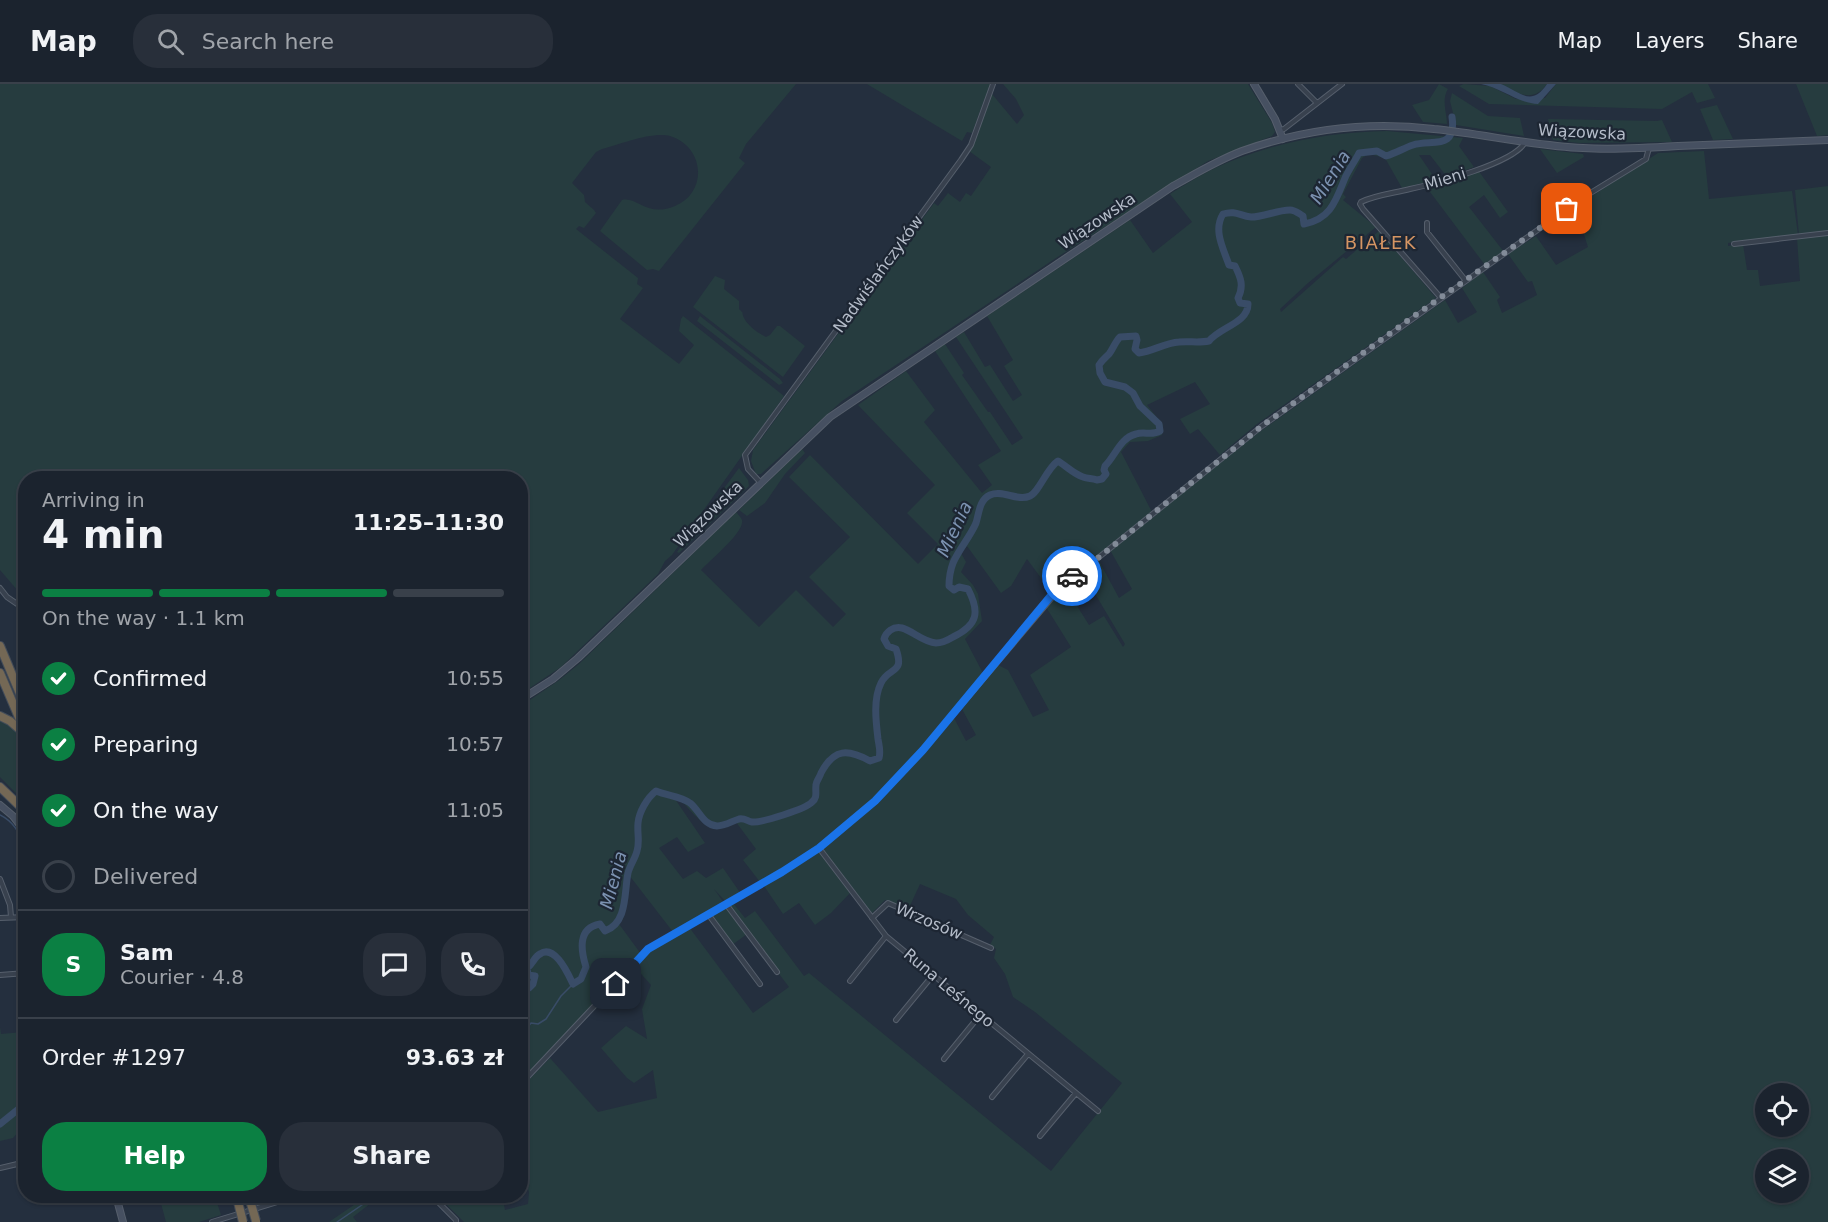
<!DOCTYPE html>
<html lang="en">
<head>
<meta charset="utf-8">
<style>
  :root { --surface:#1b232e; --page:#282f3a; --text:#f1f3f6; --muted:#a0a4aa; --line:#39404a; --accent:#0b8043 }
  body { margin:0; font-family:"DejaVu Sans",sans-serif; background:var(--page); color:var(--text); height:100vh; display:flex; flex-direction:column; font-size:22px; white-space:nowrap }
  * { box-sizing:border-box; margin:0 }
  p { font-size:20px; color:var(--muted) }
  .icon { flex:none; width:33px; height:33px; fill:none; stroke:currentColor; stroke-width:2; stroke-linecap:round; stroke-linejoin:round }
  .map { position:relative; flex:1; overflow:hidden }
  .panel { position:absolute; left:18px; top:387px; width:510px; height:732px; display:flex; flex-direction:column; background:var(--surface); border-radius:24px; box-shadow:0 2px 4px #0004,0 0 0 2px var(--line) }
  .panel>* { flex:none }
  .buttons { position:absolute; left:1755px; top:999px; display:grid; gap:12px }
  .buttons a { display:grid; place-items:center; width:54px; height:54px; border-radius:50%; background:var(--surface); box-shadow:0 2px 4px #0004,0 0 0 2px var(--line); font-size:30px }
  .pin { position:absolute; display:grid; place-items:center; width:51px; height:51px; color:#fff; margin:-26px; border-radius:12px; box-shadow:0 3px 9px #0006 }
  .courier { position:absolute; display:grid; place-items:center; width:60px; height:60px; margin:-30px; border:4px solid #1a73e8; border-radius:50%; background:#fff; color:#222; box-shadow:0 2px 8px #0007 }
  .overview em { font-style:normal; font-weight:700 }
  .overview div { display:flex; flex-direction:column-reverse }
  .overview { display:flex; align-items:center; justify-content:space-between; height:102px; padding:0 24px }
  h1 { font-size:39px; font-weight:700; line-height:45px }
  .bar { display:grid; grid-template-columns:repeat(4,1fr); gap:9px 6px; align-content:center; height:72px; padding:0 24px }
  .bar i { height:8px; border-radius:4px; background:var(--line) }
  .bar .selected { background:var(--accent) }
  .bar p { grid-column:span 4 }
  .line { display:flex; align-items:center; gap:15px; padding:0 24px; border-top:2px solid var(--line) }
  .line div { flex:1 }
  .round { display:grid; place-items:center; flex:none; width:63px; height:63px; border-radius:24px; background:var(--page) }
  ol { padding:0 24px; list-style:none }
  li { display:flex; align-items:center; gap:18px; height:66px }
  li p { margin-inline-start:auto }
  li .icon { padding:6px; border-radius:50%; background:var(--accent); color:#fff; stroke-width:4 }
  li:last-child { color:var(--muted) }
  li i { width:33px; height:33px; border:3px solid var(--line); border-radius:50% }
  .button { display:flex; gap:12px; margin-top:auto; padding:12px 24px }
  .button a { flex:1; height:69px; border-radius:24px; background:var(--accent); color:#fff; font-size:24px; font-weight:700; line-height:69px; text-align:center }
  .button a+a { background:var(--page); color:var(--text) }
  header { display:flex; align-items:center; gap:36px; box-sizing:border-box; height:84px; padding:0 30px; background:var(--surface); border-bottom:2px solid var(--line) }
  header strong { font-size:28px }
  nav { display:flex; gap:33px; margin-inline-start:auto; font-size:21px }
  .search { width:420px; height:54px; background:var(--page); display:flex; align-items:center; gap:15px; box-sizing:border-box; padding:0 21px; border-radius:24px; color:var(--muted); font-size:22px }
  .map>svg:first-child { display:block }
  .green { fill:#263c3f; fill-rule:evenodd }
  .water { fill:#394c67 }
  .lines { fill:none; stroke-linecap:round; stroke-linejoin:round }
  .stream { stroke:#394c67; stroke-width:1.5 }
  .river { stroke:#394c67; stroke-width:7 }
  .street-casing { stroke:#565f6c; stroke-width:6 }
  .secondary-casing { stroke:#565f6c; stroke-width:8 }
  .highway-casing { stroke:#434c59; stroke-width:10 }
  .street { stroke:#38414e; stroke-width:4 }
  .secondary { stroke:#465061; stroke-width:6 }
  .highway { stroke:#746855; stroke-width:8 }
  .highway-bridge-casing { stroke:#434c59; stroke-width:10; stroke-linecap:butt }
  .highway-bridge { stroke:#746855; stroke-width:8 }
  .done { stroke:#828b98; stroke-width:6; stroke-dasharray:0 10.8 }
  .route { stroke:#1a73e8; stroke-width:8 }
  .labels { text-anchor:middle; dominant-baseline:central; stroke-width:4.5; stroke-linejoin:round; paint-order:stroke }
  .street-label { font-size:16px; fill:#b4bcc9; stroke:#1d2633 }
  .water-label { font-size:18px; font-style:italic; fill:#7c92b1; stroke:#1d2633 }
  .neighbourhood-label { font-size:18px; letter-spacing:1.5px; fill:#d59563; stroke:#1d2633 }
</style>
</head>
<body>
<header>
<strong>Map</strong>
<div class="search"><svg class="icon" aria-label="search" viewBox="0 0 24 24"><circle cx="10" cy="10" r="6"/><path d="M15 15l6 6"/></svg>Search here</div>
<nav><a>Map</a><a>Layers</a><a>Share</a></nav>
</header>
<div class="map">
<svg width="1828" height="1138" viewBox="0 0 1828 1138">
  <rect width="100%" height="100%" fill="#242f3e"/>
  <path class="green" d="M0,0H796L746,60L739,74L745,79L659,187L653,185L647,186L600,147L622,116C637,112 647,134 675,122C708,108 705,63 670,52C653,47 620,60 602,65L596,68L572,99L584,111L585,118L594,126L596,129L584,144L579,142L576,145L638,194L637,200L643,204L620,235L679,280L694,261L679,247L681,235L683,232L784,312L672,471L665,477L658,490L561,583L521,610L520,394H26L25,515L0,486Z
    M867,0H990L972,49L967,48L962,57Z
    M1003,0H1248L1272,39L1275,48L1272,52L1208,77L1056,174L842,317L761,390H756L751,377L753,366L934,119L938,122L948,109L960,118L966,109L971,112L991,83L969,67L992,10L1017,40L1024,31L1016,15Z
    M1439,0L1448,5C1441,16 1447,29 1447,40L1423,38L1412,21L1429,16Z
    M1464,0L1490,2L1516,15L1545,14L1556,0H1708L1715,14L1697,19L1692,8L1662,25L1489,20L1459,2Z
    M1500,0H1547C1534,19 1517,10 1500,0Z
    M1796,0H1828V51L1817,52Z
    M1452,9L1488,32L1520,34L1524,52L1456,41L1450,17Z
    M1717,21L1733,55L1713,56L1700,25Z
    M1548,35L1657,37L1662,36L1672,58L1579,59L1553,56Z
    M1387,47L1463,54L1459,62L1474,83L1447,93L1430,71H1419L1436,96L1402,104L1385,74L1369,70L1362,74L1343,110L1346,113L1343,116L1376,143L1308,199L1280,225L1281,228L1343,173L1346,175L1379,147L1436,214L1257,340L1220,371L1198,345L1190,350L1180,335L1210,320L1195,298L1147,321L1163,341L1162,351L1148,357L1130,358L1121,368L1152,428L1092,476L1061,497L1059,495L1050,506L1027,475L1011,502L1001,509L967,462L961,469L966,478L961,488L973,501L978,510L982,537L965,555L984,591L931,655L873,717L815,763L760,798L743,776L756,765L736,738C731,739 727,742 722,743C704,746 691,727 680,715H675L705,759L688,768L677,753L659,764L683,795L697,787L706,794L723,784L741,810L726,818L714,805L724,819L673,848L629,791L623,835L619,840L641,870L521,996V622L558,597L579,580L736,428C738,430 742,435 742,436C745,448 709,477 701,486L759,543L796,506L833,543L846,530L809,493L850,453L789,393L810,371L918,480L938,460L907,429L935,401L858,321L906,287L935,326L924,338L982,409L992,401L978,381L1001,367L935,267L945,260L964,289L962,291L988,328H990L1012,361L1023,354L956,253L964,248L985,283L990,281L1013,317L1022,311L1004,282L1013,276L987,232L1130,136L1153,169L1192,138L1170,110C1183,102 1197,93 1211,86C1266,60 1326,48 1387,47Z
    M1540,65L1583,70L1584,73L1557,89Z
    M1704,67L1709,115L1792,107L1798,151L1728,159V162L1743,160L1747,186H1758L1760,202L1800,197L1797,154L1828,151V1138H464L438,1112H519L518,1115L504,1121L505,1126L528,1120L529,1108L521,1086V1004L550,974L598,1028L657,1014L653,986L634,999L627,994L601,964L626,942L647,955L642,925L651,901L635,883L650,867L689,843L753,929L789,903L728,822L733,819L745,834L755,827L804,892L809,889L1051,1087L1122,999L1035,928L1013,913L1005,890L994,874L996,865L990,861L994,853L968,831L956,815L920,800L908,826L885,816L872,829L822,764L876,719L954,634L966,657L976,651L962,625L998,581L1008,586L1033,633L1049,626L1030,591L1071,563L1046,523L1064,501L1089,541L1104,532L1123,563L1125,560L1082,488L1099,477L1119,514L1132,505L1110,466L1258,349L1445,216L1458,239L1477,228L1462,204L1483,188L1500,213L1497,216L1502,229L1537,211L1532,197L1528,198L1508,170L1536,152L1556,181L1588,163L1575,123L1658,69ZM1766,1010H1798V1042H1766ZM1766,1076H1798V1108H1766Z
    M1478,86L1508,128L1500,134L1484,111L1469,123L1504,168L1485,181L1427,104Z
    M1828,102V147L1799,151L1795,106Z
    M715,192L725,196L724,205L739,217V225C746,232 740,225 744,234C748,242 758,249 766,253L770,251L777,242H780L805,262L783,293L693,223Z
    M700,232L780,295L783,299L779,301L697,237Z
    M802,365L805,369L785,390L765,419L747,432L739,426Z
    M739,384L748,396L749,402L679,469L677,468Z
    M0,635L15,645L25,664V718L0,693Z
    M818,767L850,809L831,829L815,841L799,819L783,830L764,802Z
    M726,823L747,850L732,861L711,831Z
    M0,943L1,950L23,948L26,951L25,1040L13,1054L0,1057Z
    M159,1112H215L221,1131L199,1138H166Z
    M367,1112H380L353,1133L357,1138H329Z"/>
  <path class="water" d="M1481,0C1487,0 1495,0 1501,0C1519,7 1531,24 1547,0H1556L1538,20C1517,19 1502,4 1481,0Z"/>
  <g class="lines">
    <path class="stream" d="M0,731C12,737 20,748 23,762
      M520,982L526,963L524,948L531,939L538,940L546,935L561,912L573,900
      M337,1138L375,1112"/>
    <path class="river" d="M520,902L529,904L533,900L535,892L528,891L527,884C533,880 534,873 540,870C555,860 568,890 573,900L581,895L586,883C581,867 577,844 600,840L605,847C628,839 624,808 628,789C630,781 635,775 637,767C640,758 637,749 638,739C639,728 647,714 656,707C668,712 680,712 690,719C700,727 703,741 717,742C725,742 732,737 739,735C745,734 747,737 752,738C761,739 806,725 812,718C818,713 815,708 816,701C816,697 820,693 821,689C834,664 848,665 870,677L879,674C881,667 879,662 878,655C876,638 873,615 881,599C889,582 905,591 896,565L888,562L884,555C886,548 893,542 902,544C913,547 923,558 936,559C942,559 948,556 953,553C978,541 980,528 968,505L959,503L954,506L949,502C949,493 950,487 953,479C959,465 970,453 976,439C979,430 979,416 990,411C1003,405 1017,418 1030,412C1039,408 1047,384 1058,377C1066,382 1074,390 1083,393C1088,395 1092,394 1097,396L1102,395L1106,390L1104,386L1105,382C1116,371 1120,354 1136,350C1144,347 1152,352 1160,347L1159,340L1140,322L1133,309L1125,303L1105,298L1100,289L1099,281C1102,276 1105,274 1109,270C1113,265 1115,258 1120,253L1136,252L1137,256L1135,265L1139,269C1153,267 1165,259 1179,258C1189,257 1199,259 1209,257C1220,243 1248,239 1248,220L1240,219L1238,214C1244,202 1241,194 1235,182L1229,181C1223,164 1213,146 1223,130C1236,126 1240,132 1251,133C1264,133 1277,126 1290,126C1295,126 1298,129 1303,132L1304,140C1331,135 1336,116 1345,94C1349,85 1355,77 1359,69L1377,67L1386,72C1396,69 1404,64 1413,61C1431,55 1457,67 1452,33
      M0,1040L26,1019"/>
    <g class="street-casing">
      <path id="street" d="M1298,0L1317,19
        M1280,46L1284,45L1342,0
        M1427,139V148L1466,197
        M1734,160L1828,149
        M1441,214L1363,125L1360,120L1361,118C1375,111 1395,109 1410,105C1434,100 1515,79 1525,58
        M760,398L748,385L745,371L961,76L971,61L993,0
        M0,504L7,513L26,526
        M819,764L886,852L1098,1027
        M0,795L10,821L11,833
        M726,820L777,888
        M708,830L760,900
        M0,834L26,833
        M872,834L888,819L991,864
        M0,891L26,889
        M850,897L886,852
        M896,936L933,891
        M944,975L980,931
        M520,1001L648,865L782,788L819,764L875,717L923,666L1067,496L1093,478L1262,342L1304,312L1584,113L1646,75L1649,64
        M992,1013L1028,970
        M1040,1052L1076,1009
        M0,1084L26,1078
        M432,1112L456,1136V1138
        M212,1138L297,1112"/>
    </g>
    <g class="secondary-casing">
      <path id="secondary" d="M1254,0L1275,35L1283,55
        M520,616L553,595L578,574L830,333L1173,102C1195,90 1218,76 1242,67C1304,45 1369,37 1434,45C1484,50 1533,62 1583,64C1614,66 1646,64 1678,62C1728,60 1778,58 1828,56
        M0,721L13,732L26,749
        M116,1112L123,1138"/>
    </g>
    <g class="highway-casing">
      <path id="highway" d="M0,562L26,624
        M0,589L26,650
        M0,632L10,637L25,650
        M0,703L26,728"/>
    </g>
    <use href="#street" class="street"/>
    <use href="#secondary" class="secondary"/>
    <use href="#highway" class="highway"/>
    <g class="highway-bridge-casing">
      <path id="highway-bridge" d="M249,1113L256,1137
        M238,1118L243,1138"/>
    </g>
    <use href="#highway-bridge" class="highway-bridge"/>
  </g>
  <g class="lines">
    <path class="done" d="M1072,492L1093,478L1262,342L1410,235L1567,125"/>
    <path class="route" d="M616,900L648,865L782,788L819,764L875,717L923,666L1054,508L1072,492"/>
  </g>
  <g class="labels">
    <g class="street-label">
      <text transform="translate(1582 48) rotate(3)">Wiązowska</text>
      <text transform="translate(1445 95) rotate(-17)">Mieni</text>
      <text transform="translate(1097 137) rotate(-34)">Wiązowska</text>
      <text transform="translate(878 190) rotate(-54)">Nadwiślańczyków</text>
      <text transform="translate(708 430) rotate(-44)">Wiązowska</text>
      <text transform="translate(929 837) rotate(23)">Wrzosów</text>
      <text transform="translate(949 904) rotate(40)">Runa Leśnego</text>
    </g>
    <g class="water-label">
      <text transform="translate(1330 93) rotate(-58)">Mienia</text>
      <text transform="translate(954 445) rotate(-65)">Mienia</text>
      <text transform="translate(613 796) rotate(-75)">Mienia</text>
    </g>
    <g class="neighbourhood-label">
      <text x="1381" y="158">BIAŁEK</text>
    </g>
  </g>
</svg>
<div class="buttons">
<a><svg class="icon" aria-label="locate" viewBox="0 0 24 24"><circle cx="12" cy="12" r="6"/><path d="M12 2v4M12 18v4M2 12h4M18 12h4"/></svg></a>
<a><svg class="icon" aria-label="layers" viewBox="0 0 24 24"><path d="M12 4l9 5-9 5-9-5zM3 14l9 5 9-5"/></svg></a>
</div>
<div class="pin" style="left:1567px;top:125px;background:#ea580c"><svg class="icon" aria-label="bag" viewBox="0 0 24 24"><path d="M5 8h14l-1 12H6zM9 8a3 3 0 0 1 6 0"/></svg></div>
<div class="pin" style="left:616px;top:900px;background:#1f2937"><svg class="icon" aria-label="home" viewBox="0 0 24 24"><path d="M3 11l9-7 9 7M6 9v11h12V9"/></svg></div>
<div class="courier" style="left:1072px;top:492px"><svg class="icon" aria-label="car" viewBox="0 0 24 24"><path d="M5 17H2v-5l4-1 3-4h7l3 4 3 1v5h-3M9 17h6M6 11h13"/><circle cx="7" cy="17" r="2"/><circle cx="17" cy="17" r="2"/></svg></div>
<section class="panel">
<div class="overview"><div><h1>4 min</h1><p>Arriving in</p></div><em>11:25–11:30</em></div>
<div class="bar"><i class="selected"></i><i class="selected"></i><i class="selected"></i><i></i><p>On the way · 1.1 km</p></div>
<ol>
<li><svg class="icon" aria-label="check" viewBox="0 0 24 24"><path d="M5 12l5 5 9-10"/></svg>Confirmed<p>10:55</p></li>
<li><svg class="icon" aria-label="check" viewBox="0 0 24 24"><path d="M5 12l5 5 9-10"/></svg>Preparing<p>10:57</p></li>
<li><svg class="icon" aria-label="check" viewBox="0 0 24 24"><path d="M5 12l5 5 9-10"/></svg>On the way<p>11:05</p></li>
<li><i></i>Delivered</li>
</ol>
<div class="line" style="height:108px"><b class="round" style="background:var(--accent);color:#fff">S</b><div><b>Sam</b><p>Courier · 4.8</p></div><a class="round"><svg class="icon" aria-label="chat" viewBox="0 0 24 24"><path d="M4 5h16v11H9l-5 4z"/></svg></a><a class="round"><svg class="icon" aria-label="phone" viewBox="0 0 24 24"><path d="M5 4h4l2 5-3 2q2 4 5 5l2-3 5 2v4C11 20 4 13 5 4z"/></svg></a></div>
<div class="line" style="height:78px"><div>Order #1297</div><b>93.63 zł</b></div>
<div class="button"><a>Help</a><a>Share</a></div>
</section>
</div>
</body>
</html>
